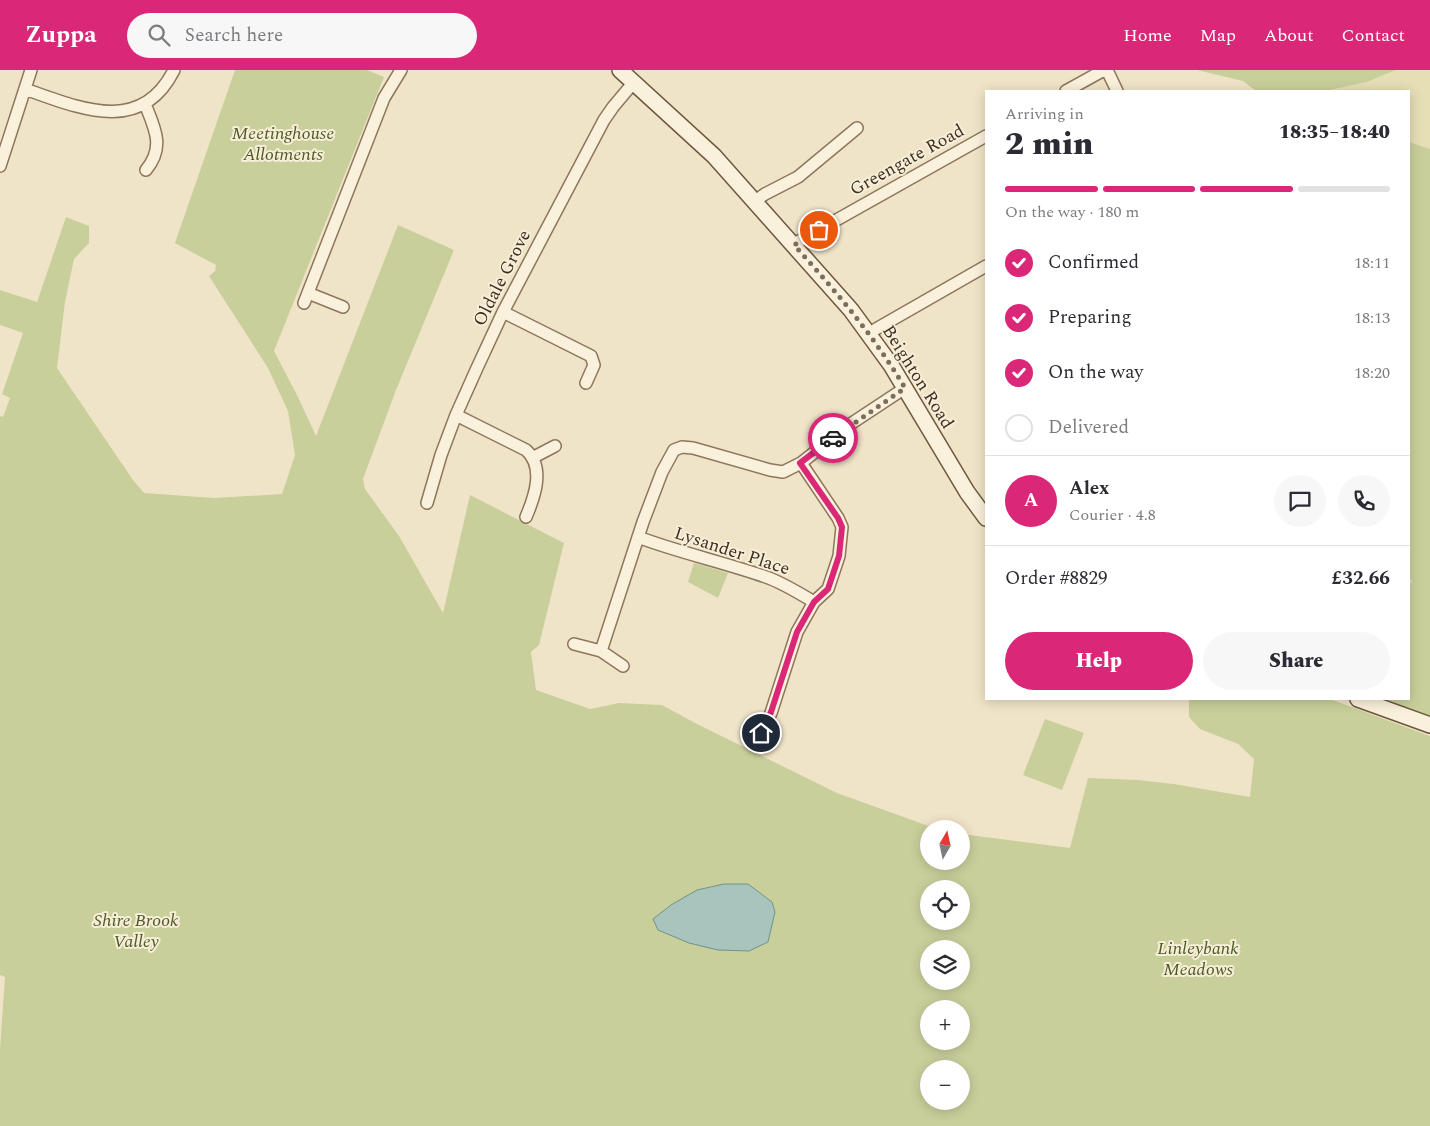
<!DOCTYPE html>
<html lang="en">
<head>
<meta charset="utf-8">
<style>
  :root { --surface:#fff; --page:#f7f7f7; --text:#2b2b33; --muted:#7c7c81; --line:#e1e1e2; --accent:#db2777 }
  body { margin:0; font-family:Spectral,serif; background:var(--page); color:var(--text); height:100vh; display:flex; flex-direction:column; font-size:19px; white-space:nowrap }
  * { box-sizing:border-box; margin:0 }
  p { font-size:16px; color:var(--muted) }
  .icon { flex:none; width:28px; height:28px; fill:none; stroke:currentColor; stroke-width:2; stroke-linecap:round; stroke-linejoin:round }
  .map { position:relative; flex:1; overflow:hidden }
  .drawer { position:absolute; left:985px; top:20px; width:425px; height:610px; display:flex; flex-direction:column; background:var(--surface); border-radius:0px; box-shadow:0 2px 12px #0003 }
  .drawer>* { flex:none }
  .needle { width:32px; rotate:9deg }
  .tools { position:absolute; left:920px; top:750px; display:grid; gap:10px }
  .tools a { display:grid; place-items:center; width:50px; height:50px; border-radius:50%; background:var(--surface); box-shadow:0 2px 12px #0003; font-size:25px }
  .pin { position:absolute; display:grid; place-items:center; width:42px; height:42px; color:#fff; margin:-21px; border:2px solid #fff; border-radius:50%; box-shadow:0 1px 5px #0007 }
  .courier { position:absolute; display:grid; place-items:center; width:50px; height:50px; margin:-25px; border:4px solid #db2777; border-radius:50%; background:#fff; color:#222; box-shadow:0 1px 6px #0007 }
  .overview em { font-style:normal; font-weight:800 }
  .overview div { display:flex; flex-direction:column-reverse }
  .overview { display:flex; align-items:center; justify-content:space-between; height:85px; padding:0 20px }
  h1 { font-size:32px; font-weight:800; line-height:38px }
  .bar { display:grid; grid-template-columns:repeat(4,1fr); gap:8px 5px; align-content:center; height:60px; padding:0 20px }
  .bar i { height:6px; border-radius:4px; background:var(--line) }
  .bar .current { background:var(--accent) }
  .bar p { grid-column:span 4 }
  .line { display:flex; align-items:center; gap:12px; padding:0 20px; border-top:1px solid var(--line) }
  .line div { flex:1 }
  .round { display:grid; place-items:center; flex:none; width:52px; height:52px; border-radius:26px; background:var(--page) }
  ol { padding:0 20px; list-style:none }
  li { display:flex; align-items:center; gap:15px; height:55px }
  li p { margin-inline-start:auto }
  li .icon { padding:5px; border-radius:50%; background:var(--accent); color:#fff; stroke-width:4 }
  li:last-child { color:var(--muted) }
  li i { width:28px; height:28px; border:2px solid var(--line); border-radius:50% }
  .action { display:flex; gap:10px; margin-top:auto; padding:10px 20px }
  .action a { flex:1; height:58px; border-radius:30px; background:var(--accent); color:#fff; font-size:20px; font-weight:800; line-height:58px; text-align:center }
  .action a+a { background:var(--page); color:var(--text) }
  header { display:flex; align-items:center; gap:30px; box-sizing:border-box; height:70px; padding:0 25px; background:var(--accent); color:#fff }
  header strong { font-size:24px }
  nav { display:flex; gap:28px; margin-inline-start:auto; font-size:18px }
  .search { width:350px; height:45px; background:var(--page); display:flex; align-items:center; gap:12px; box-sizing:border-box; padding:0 18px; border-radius:28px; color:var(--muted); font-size:19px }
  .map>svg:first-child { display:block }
  .farmland { fill:#e6deb5 }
  .green { fill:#c9cf9b; fill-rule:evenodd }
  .water { fill:#a9c4bc; stroke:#6f938a }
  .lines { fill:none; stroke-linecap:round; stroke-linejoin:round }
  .street-casing { stroke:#8d765c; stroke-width:14 }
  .secondary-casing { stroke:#6f573f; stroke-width:18 }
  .street { stroke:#faf1dc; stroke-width:11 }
  .secondary { stroke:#faf1dc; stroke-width:15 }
  .done { stroke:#7c6e5b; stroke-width:5; stroke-dasharray:0 9 }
  .route { stroke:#db2777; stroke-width:6 }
  .labels { text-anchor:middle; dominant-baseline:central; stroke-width:4; stroke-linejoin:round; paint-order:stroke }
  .park-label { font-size:18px; font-style:italic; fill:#4d5a26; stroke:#f7eed8 }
  .street-label { font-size:18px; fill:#3d2e20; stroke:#f7eed8 }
</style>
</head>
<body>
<header>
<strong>Zuppa</strong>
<div class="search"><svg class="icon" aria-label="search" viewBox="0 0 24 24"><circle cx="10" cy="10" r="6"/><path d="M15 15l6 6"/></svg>Search here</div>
<nav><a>Home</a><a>Map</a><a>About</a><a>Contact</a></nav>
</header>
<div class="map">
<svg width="1430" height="1056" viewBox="0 0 1430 1056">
  <rect width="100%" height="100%" fill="#f0e4c8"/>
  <path class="farmland" d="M1396,0H1430V79L1409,72V21H1325L1367,12Z"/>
  <path class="green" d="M235,0H367L384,7L274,281L298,327L316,366L398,155L454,180L396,320L363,409L365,419L399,466L443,543L470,425L564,473L539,575L531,582L536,620L590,639L619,633L662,635L695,653L837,723L937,759H929V791H961V764L1070,778L1088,708L1138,710L1174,714L1250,727L1254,689L1238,674L1200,659L1189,647V629H1330L1430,666V1056H0V979L5,907L0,905V346L3,347L10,328L2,324L23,263L0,255V220L37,232L66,147L89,156V173L74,189L65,232L57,298L133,410L144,423L214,428L282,424L295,385L288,341L268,298L209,206L215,201L216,195L175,173ZM929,819H961V851H929ZM929,879H961V911H929ZM929,939H961V971H929ZM929,999H961V1031H929Z
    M1197,0H1396L1367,12L1325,21H1256L1243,11Z
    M1409,72L1430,79V650L1373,629H1409V514L1412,512L1409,506Z
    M694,493L728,503L718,528L688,512Z
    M1045,649L1084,663L1062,720L1023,705Z"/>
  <path class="water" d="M724,814H748L772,832L775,842L768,872L749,881L718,880L689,873L658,860L653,849L671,835L697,820Z"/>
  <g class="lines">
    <g class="street-casing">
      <path id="street" d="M1107,0L1117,21
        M25,19C79,38 141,66 174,0
        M1066,21L1104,0
        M145,34C155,59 165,77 146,100
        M0,96L31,0
        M755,131L765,124L798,107L857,58
        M794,175L799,171L986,66
        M308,223L343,237
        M304,233L384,28L401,0
        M503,242L591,286L594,295L586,313
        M869,263L986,196
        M456,345L526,380C545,397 535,426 526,447
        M534,387L555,376
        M427,433L441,385L456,345L477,298L503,242L604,50L613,37L634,12
        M638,467C680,483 724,492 766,507C783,513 799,523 814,532
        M574,574L601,581L623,596
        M601,581L643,452L662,402L674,380L682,377L693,378L770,400L783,402L801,393L849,355L905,318
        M761,663L771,643L797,562L814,532L828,519L839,486L842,457L838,448L801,393"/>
    </g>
    <g class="secondary-casing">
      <path id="secondary" d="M620,0L714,86L851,240L891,295L967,422L986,448
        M1358,629L1430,655"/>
    </g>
    <use href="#street" class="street"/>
    <use href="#secondary" class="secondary"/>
  </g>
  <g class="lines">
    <path class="done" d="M819,160L794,175C835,220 874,266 905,318L833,368"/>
    <path class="route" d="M761,663L771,642L797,562L814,532L828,519L839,486L842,457L838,448L800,393L833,368"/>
  </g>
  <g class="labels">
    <g class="park-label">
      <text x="283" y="63">Meetinghouse<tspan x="283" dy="21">Allotments</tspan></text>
      <text x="136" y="850">Shire Brook<tspan x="136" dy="21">Valley</tspan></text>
      <text x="1198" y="878">Linleybank<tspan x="1198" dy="21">Meadows</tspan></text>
    </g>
    <g class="street-label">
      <text transform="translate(907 90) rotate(-29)">Greengate Road</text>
      <text transform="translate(502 208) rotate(-63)">Oldale Grove</text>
      <text transform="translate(918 307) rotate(58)">Beighton Road</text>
      <text transform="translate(732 481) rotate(18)">Lysander Place</text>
    </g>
  </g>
</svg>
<div class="tools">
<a><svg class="needle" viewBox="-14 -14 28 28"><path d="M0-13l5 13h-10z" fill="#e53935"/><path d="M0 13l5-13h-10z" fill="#7c7c81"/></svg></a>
<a><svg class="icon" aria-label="locate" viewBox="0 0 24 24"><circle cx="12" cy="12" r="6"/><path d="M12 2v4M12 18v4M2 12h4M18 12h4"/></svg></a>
<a><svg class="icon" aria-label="layers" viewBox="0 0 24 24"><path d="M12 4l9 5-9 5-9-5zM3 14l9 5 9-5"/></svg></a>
<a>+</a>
<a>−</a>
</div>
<div class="pin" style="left:819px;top:160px;background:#ea580c"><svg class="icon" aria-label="bag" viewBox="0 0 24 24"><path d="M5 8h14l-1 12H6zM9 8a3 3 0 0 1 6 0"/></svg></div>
<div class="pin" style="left:761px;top:663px;background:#1f2937"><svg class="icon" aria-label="home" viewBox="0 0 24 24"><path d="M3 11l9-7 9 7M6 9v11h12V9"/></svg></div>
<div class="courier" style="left:833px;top:368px"><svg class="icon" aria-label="car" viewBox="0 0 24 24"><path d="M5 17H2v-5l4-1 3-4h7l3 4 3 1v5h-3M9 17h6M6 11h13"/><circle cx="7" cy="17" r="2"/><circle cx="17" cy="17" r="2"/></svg></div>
<section class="drawer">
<div class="overview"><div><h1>2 min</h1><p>Arriving in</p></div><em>18:35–18:40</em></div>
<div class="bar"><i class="current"></i><i class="current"></i><i class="current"></i><i></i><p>On the way · 180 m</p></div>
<ol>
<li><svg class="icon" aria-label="check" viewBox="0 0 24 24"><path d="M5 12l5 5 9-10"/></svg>Confirmed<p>18:11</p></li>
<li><svg class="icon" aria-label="check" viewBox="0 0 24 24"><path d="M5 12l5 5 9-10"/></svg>Preparing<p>18:13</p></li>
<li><svg class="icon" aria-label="check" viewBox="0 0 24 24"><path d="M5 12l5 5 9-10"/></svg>On the way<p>18:20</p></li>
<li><i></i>Delivered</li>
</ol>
<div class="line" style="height:90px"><b class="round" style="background:var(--accent);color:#fff">A</b><div><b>Alex</b><p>Courier · 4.8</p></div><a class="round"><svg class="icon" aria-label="chat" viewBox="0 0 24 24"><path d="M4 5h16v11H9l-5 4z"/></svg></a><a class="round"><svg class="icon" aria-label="phone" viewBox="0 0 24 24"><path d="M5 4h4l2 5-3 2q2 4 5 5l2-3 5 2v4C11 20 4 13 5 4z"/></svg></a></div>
<div class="line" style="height:65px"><div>Order #8829</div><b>£32.66</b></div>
<div class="action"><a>Help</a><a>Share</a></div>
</section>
</div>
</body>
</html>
